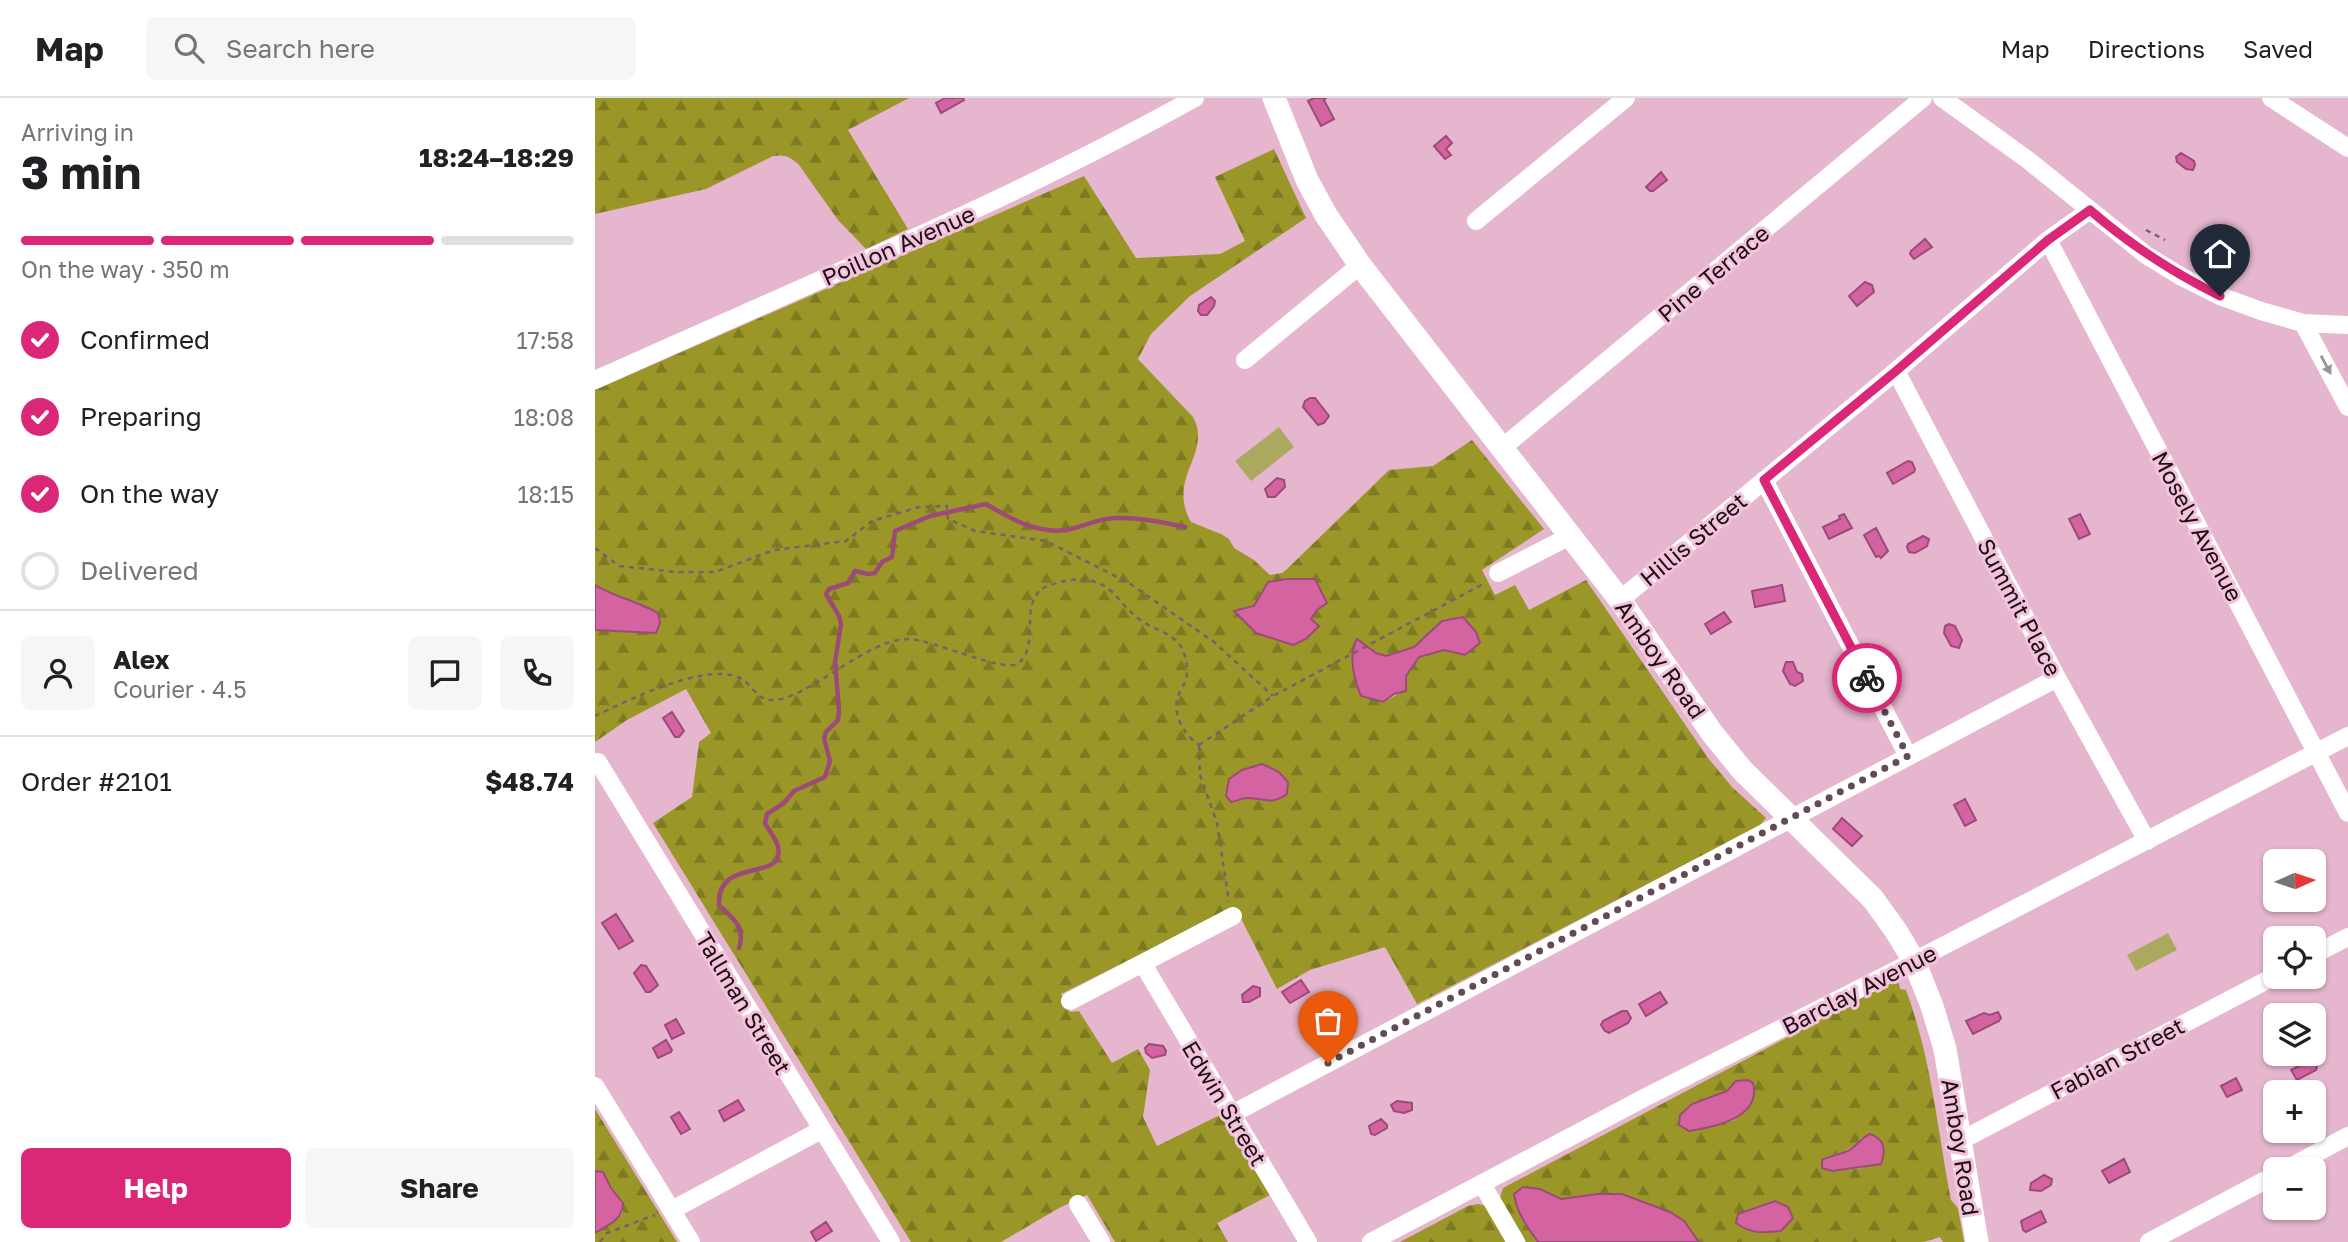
<!DOCTYPE html>
<html lang="en">
<head>
<meta charset="utf-8">
<style>
  :root { --surface:#fff; --page:#f6f6f6; --text:#202124; --muted:#757577; --line:#e0e0e0; --accent:#db2777 }
  body { margin:0; font-family:"Golos Text",sans-serif; background:var(--page); color:var(--text); height:100vh; display:flex; flex-direction:column; font-size:26px; white-space:nowrap }
  * { box-sizing:border-box; margin:0 }
  p { font-size:23px; color:var(--muted) }
  .icon { flex:none; width:38px; height:38px; fill:none; stroke:currentColor; stroke-width:2; stroke-linecap:round; stroke-linejoin:round }
  .map { position:relative; flex:1; overflow:hidden }
  .sheet { display:flex; flex-direction:column; background:var(--surface); width:595px }
  .sheet>* { flex:none }
  .needle { width:46px; rotate:87deg }
  .controls { position:absolute; left:1668px; top:751px; display:grid; gap:14px }
  .controls a { display:grid; place-items:center; width:63px; height:63px; border-radius:10px; background:var(--surface); box-shadow:0 2px 5px #0004; font-size:35px }
  .pin { position:absolute; display:grid; place-items:center; width:60px; height:60px; color:#fff; margin:-72px -30px; border-radius:50% 50% 50% 0; rotate:-45deg; box-shadow:0 0 7px #0007 }
  .pin .icon { rotate:45deg }
  .courier { position:absolute; display:grid; place-items:center; width:70px; height:70px; margin:-35px; border:5px solid #db2777; border-radius:50%; background:#fff; color:#222; box-shadow:0 2px 9px #0007 }
  .head em { font-style:normal; font-weight:700 }
  .head div { display:flex; flex-direction:column-reverse }
  .head { display:flex; align-items:center; justify-content:space-between; height:119px; padding:0 21px }
  h1 { font-size:46px; font-weight:700; line-height:52px }
  .bar { display:grid; grid-template-columns:repeat(4,1fr); gap:10px 7px; align-content:center; height:84px; padding:0 21px }
  .bar i { height:9px; border-radius:5px; background:var(--line) }
  .bar .selected { background:var(--accent) }
  .bar p { grid-column:span 4 }
  .line { display:flex; align-items:center; gap:18px; padding:0 21px; border-top:2px solid var(--line) }
  .line div { flex:1 }
  .round { display:grid; place-items:center; flex:none; width:74px; height:74px; border-radius:10px; background:var(--page) }
  ol { padding:0 21px; list-style:none }
  li { display:flex; align-items:center; gap:21px; height:77px }
  li p { margin-inline-start:auto }
  li .icon { padding:7px; border-radius:50%; background:var(--accent); color:#fff; stroke-width:4 }
  li:last-child { color:var(--muted) }
  li i { width:38px; height:38px; border:4px solid var(--line); border-radius:50% }
  .primary-button { display:flex; gap:14px; margin-top:auto; padding:14px 21px }
  .primary-button a { flex:1; height:80px; border-radius:10px; background:var(--accent); color:#fff; font-size:28px; font-weight:700; line-height:80px; text-align:center }
  .primary-button a+a { background:var(--page); color:var(--text) }
  header { display:flex; align-items:center; gap:42px; box-sizing:border-box; height:98px; padding:0 35px; background:var(--surface); border-bottom:2px solid var(--line) }
  header strong { font-size:33px }
  nav { display:flex; gap:38px; margin-inline-start:auto; font-size:24px }
  .search { width:490px; height:63px; background:var(--page); display:flex; align-items:center; gap:18px; box-sizing:border-box; padding:0 24px; border-radius:10px; color:var(--muted); font-size:26px }
  main { display:flex; flex:1; min-height:0 }
  .map>svg:first-child { display:block }
  .forest { fill:url(#forest-firs); fill-rule:evenodd }
  .pitch { fill:#aaa95f }
  .water { fill:#d463a2; stroke:#9d4a78; stroke-width:2 }
  .lines { fill:none; stroke-linecap:round; stroke-linejoin:round }
  .stream { stroke:#9d4a78; stroke-width:4.5 }
  .path { stroke:#7c5e6d; stroke-width:2.5; stroke-dasharray:5 5; stroke-linecap:butt }
  .minor { stroke:#fff; stroke-width:18 }
  .major { stroke:#fff; stroke-width:23 }
  .oneway { fill:#9a9397 }
  .done { stroke:#644957; stroke-width:7; stroke-dasharray:0 12.6 }
  .route { stroke:#db2777; stroke-width:9 }
  .labels { text-anchor:middle; dominant-baseline:central; stroke-width:6; stroke-linejoin:round; paint-order:stroke }
  .street-label { font-size:23px; fill:#1e0e17; stroke:#f2c3da }
</style>
</head>
<body>
<header>
<strong>Map</strong>
<div class="search"><svg class="icon" aria-label="search" viewBox="0 0 24 24"><circle cx="10" cy="10" r="6"/><path d="M15 15l6 6"/></svg>Search here</div>
<nav><a>Map</a><a>Directions</a><a>Saved</a></nav>
</header>
<main>
<section class="sheet">
<div class="head"><div><h1>3 min</h1><p>Arriving in</p></div><em>18:24–18:29</em></div>
<div class="bar"><i class="selected"></i><i class="selected"></i><i class="selected"></i><i></i><p>On the way · 350 m</p></div>
<ol>
<li><svg class="icon" aria-label="check" viewBox="0 0 24 24"><path d="M5 12l5 5 9-10"/></svg>Confirmed<p>17:58</p></li>
<li><svg class="icon" aria-label="check" viewBox="0 0 24 24"><path d="M5 12l5 5 9-10"/></svg>Preparing<p>18:08</p></li>
<li><svg class="icon" aria-label="check" viewBox="0 0 24 24"><path d="M5 12l5 5 9-10"/></svg>On the way<p>18:15</p></li>
<li><i></i>Delivered</li>
</ol>
<div class="line" style="height:126px"><a class="round"><svg class="icon" aria-label="person" viewBox="0 0 24 24"><circle cx="12" cy="8" r="4"/><path d="M4 21q1-7 8-7t8 7"/></svg></a><div><b>Alex</b><p>Courier · 4.5</p></div><a class="round"><svg class="icon" aria-label="chat" viewBox="0 0 24 24"><path d="M4 5h16v11H9l-5 4z"/></svg></a><a class="round"><svg class="icon" aria-label="phone" viewBox="0 0 24 24"><path d="M5 4h4l2 5-3 2q2 4 5 5l2-3 5 2v4C11 20 4 13 5 4z"/></svg></a></div>
<div class="line" style="height:91px"><div>Order #2101</div><b>$48.74</b></div>
<div class="primary-button"><a>Help</a><a>Share</a></div>
</section>
<div class="map">
<svg width="1753" height="1144" viewBox="0 0 1753 1144">
  <defs>
    <pattern id="forest-firs" width="22" height="20" patternUnits="userSpaceOnUse" patternTransform="scale(1.75)"><rect width="22" height="20" fill="#9a9728"/><path d="M5 1l3.5 6h-7zM16 11l3.5 6h-7z" fill="#7d7a21"/></pattern>
  </defs>
  <rect width="100%" height="100%" fill="#e5b6cd"/>
  <path class="forest" d="M0,0H314L253,32L313,131L271,151L243,122L204,67C196,59 190,56 178,58L111,91L0,116Z
    M679,51L711,120L595,198L556,236L543,261L598,319C618,355 571,380 596,424L626,436L634,441L639,450L659,462L675,477L687,475L691,472L794,372L838,368L877,342L949,431L887,472L900,497L920,487L934,512L991,482L1113,660L1137,689L1171,720L1164,728L822,906L790,849L715,872L682,891L640,809L466,896L475,914L484,913L517,965L543,951L555,972L548,1019L562,1048L625,1017L675,1097L622,1125L633,1144H520L492,1097L464,1110L406,1144H316L58,725L97,699L104,644L116,635L91,591L32,622L0,644V532L61,535L65,525L62,515C42,503 20,499 0,487V292L489,78L541,160L625,156L650,143L620,79ZM720,481L732,505L722,512L716,521L723,529L698,547L686,542L640,513L659,508ZM847,523L870,557L849,552L823,559L811,579V592L788,604L762,542C770,546 781,558 791,558C813,558 832,537 847,523Z
    M1295,885H1304L1305,891L1311,892C1337,963 1342,1029 1356,1102L1363,1110L1369,1144H1348L1345,1139L1329,1144H1104L1089,1123L1075,1114L1027,1096H1003L966,1101L945,1091L941,1140L943,1144H931L905,1100L908,1090ZM1132,993L1140,1022L1109,1030L1097,1006ZM1267,1039L1268,1070L1237,1073L1227,1069V1062C1244,1053 1253,1056 1267,1039Z
    M0,1011L82,1144H0V1135L24,1119L28,1114C24,1099 15,1089 8,1074L0,1073Z
    M883,1106L891,1108L913,1144H805L873,1108Z"/>
  <path class="pitch" d="M684,329L699,349L656,383L640,363Z
    M1573,835L1582,852L1541,873L1532,857Z"/>
  <path class="water" d="M350,0H368L369,2L346,15L341,5Z
    M719,0H731L729,2L739,21L726,28L713,3Z
    M851,38L857,45L851,51L856,57L850,61L839,48Z
    M1586,55L1599,63L1600,67L1598,72L1591,71L1582,64L1581,59Z
    M1066,74L1072,82L1058,93H1055L1051,89Z
    M1330,141L1337,149L1319,161L1315,156L1316,153Z
    M1270,184L1277,187L1279,194L1262,208L1254,198Z
    M616,199L620,203L619,208L612,217H606L603,213L604,207Z
    M715,300H720L734,318L729,325L723,327L708,309L710,303Z
    M1313,363L1317,364L1320,371L1319,374L1298,386L1292,375Z
    M682,380L689,382L690,389L680,399H673L670,391Z
    M1249,416L1257,430L1234,441L1228,429L1245,421L1244,418Z
    M1485,416L1495,436L1484,441L1474,421Z
    M1281,430L1293,453L1286,460L1284,458L1281,459L1269,437Z
    M1328,438L1334,441L1332,448L1320,455L1314,454L1312,449L1313,446Z
    M692,481H720L732,505L722,512L716,521L724,528L711,541L698,547L661,535L639,513L659,508L673,484Z
    M0,487C20,499 42,503 63,515L65,525L61,535L0,532Z
    M1187,487L1190,503L1160,509L1157,493Z
    M1129,514L1136,524L1116,536L1110,526Z
    M868,519L881,534L885,545L870,557L849,552L824,559L811,578V593L799,596L788,604L766,598C759,581 753,558 762,541L781,555L791,558L819,549L847,523Z
    M1354,526L1360,528L1367,542L1364,550L1356,548L1349,535L1350,528Z
    M1191,564H1198L1202,574L1207,576L1208,583L1200,588L1195,586L1188,573Z
    M77,614L89,633L84,639H80L68,620Z
    M667,666L684,674L693,684L692,696C675,708 671,700 653,700C648,700 641,703 636,704L631,698L634,681L647,672Z
    M1370,701L1381,722L1370,728L1359,707Z
    M1247,720L1267,738L1257,748L1238,731Z
    M21,816L38,843L24,851L7,825Z
    M46,867L51,868L63,887L55,894H51L39,875Z
    M706,882L714,894L695,905L687,894Z
    M658,888L665,890V898L654,904H648L647,897Z
    M1065,894L1072,905L1051,918L1044,906Z
    M1027,913H1032L1036,920L1033,925L1014,935L1010,933L1006,927L1008,923Z
    M1403,914L1406,920L1404,923L1378,936L1371,923L1389,915L1395,917Z
    M81,921L89,935L77,941L70,927Z
    M71,942L77,952L76,954L63,960L58,950Z
    M554,946L568,948L571,953L570,957L557,960L551,955L550,950Z
    M1716,962L1722,969L1721,972L1702,982L1696,972Z
    M1641,980L1647,992L1632,999L1626,988Z
    M1153,982L1158,985C1167,1020 1119,1029 1094,1033L1084,1027L1085,1017L1097,1006L1132,993L1141,983Z
    M143,1002L149,1012L129,1023L124,1013Z
    M802,1003L817,1005V1012L809,1015L799,1013L796,1007Z
    M84,1014L95,1031L86,1036L76,1019Z
    M786,1021L792,1027V1030L780,1037L776,1036L774,1028Z
    M1275,1036C1290,1041 1291,1053 1286,1066L1237,1073L1227,1070V1062C1235,1058 1242,1057 1250,1054C1260,1051 1265,1040 1275,1036Z
    M1529,1061L1535,1074L1514,1085L1507,1073Z
    M0,1073L8,1074L16,1090L28,1105C28,1122 13,1127 0,1135Z
    M1449,1077L1457,1081L1456,1087L1446,1093L1435,1092L1436,1085Z
    M928,1089L945,1091L966,1101L1003,1096H1027L1075,1114L1089,1123L1104,1144H943C932,1128 922,1116 919,1096Z
    M1180,1103L1193,1109L1198,1120L1186,1133C1168,1135 1156,1136 1141,1125L1143,1116Z
    M1446,1113L1451,1124L1431,1134L1428,1132L1426,1123Z
    M231,1124L237,1133L221,1143L216,1134Z"/>
  <g class="lines">
    <path class="stream" d="M144,850C151,828 138,821 124,807C122,757 191,785 183,749C181,740 174,733 170,725L172,716L189,705L199,693L230,679L235,663L229,640L231,634L243,622L244,612L240,564L246,526L244,518L231,496L234,491L253,485L260,473L273,476L280,475L287,464L297,459L300,433L335,418L391,406C416,421 442,436 472,432C488,429 504,420 520,420C544,419 566,424 590,429"/>
    <path class="path" d="M1551,132L1570,142
      M0,450L24,468L82,474H120L179,452L251,443L277,423L324,409L352,408L353,421L380,433L451,443L534,485L619,544L678,598
      M0,618C33,602 99,570 136,577C161,581 157,610 190,600C227,588 277,540 314,541C338,542 407,574 422,566C440,555 432,524 437,506C439,501 442,497 444,492C466,481 496,475 516,493C527,503 534,515 547,523C561,533 583,536 589,555C592,564 594,578 589,586C587,591 583,596 582,601C579,619 589,637 604,647
      M604,647L678,598L890,485
      M604,647L605,677L622,725L634,804
      M5,1144L12,1135L60,1117"/>
    <path class="minor" d="M1347,0L1433,62L1551,157L1587,179L1625,198L1666,213L1708,225L1753,227
      M1676,0L1753,50
      M881,123L1031,0
      M1453,142L1753,715
      M1708,225L1753,309
      M650,262L765,167
      M1301,273L1462,580L1552,743
      M0,282C201,191 406,108 600,0
      M907,350L1328,0
      M1169,382L1313,658
      M903,475L975,438
      M1025,502L1301,273L1453,142L1495,112
      M3,664L296,1144
      M1718,857L1753,839
      M548,866L713,1144
      M475,903L638,818
      M0,988L96,1144
      M637,1016L1462,580
      M1365,1043L1680,878
      M1692,1071L1753,1038
      M887,1086L921,1144
      M483,1106L506,1144
      M77,1112L226,1032
      M776,1144L1051,999L1319,863L1753,638
      M1554,1144L1680,1077"/>
    <path class="major" d="M679,0L712,82L731,117L765,167L1025,502L1117,635L1147,672L1278,801L1301,833L1319,863L1337,908L1350,951L1382,1144"/>
  </g>
  <defs><path id="oneway-solid" d="M-6-.8H1V-3.2L6.5 0L1 3.2V.8H-6Z" transform="scale(1.75)"/></defs>
  <use class="oneway" href="#oneway-solid" transform="translate(1731 267) rotate(62)"/>
  <g class="lines">
    <path class="done" d="M733,965L1313,658L1272,580"/>
    <path class="route" d="M1272,580L1169,382L1301,273L1453,142L1495,112C1535,147 1577,174 1625,198"/>
  </g>
  <g class="labels">
    <g class="street-label">
      <text transform="translate(303 147) rotate(-24)">Poillon Avenue</text>
      <text transform="translate(1118 175) rotate(-40)">Pine Terrace</text>
      <text transform="translate(1603 428) rotate(62)">Mosely Avenue</text>
      <text transform="translate(1098 441) rotate(-40)">Hillis Street</text>
      <text transform="translate(1425 509) rotate(62)">Summit Place</text>
      <text transform="translate(1066 561) rotate(55)">Amboy Road</text>
      <text transform="translate(1264 891) rotate(-27)">Barclay Avenue</text>
      <text transform="translate(149 905) rotate(59)">Tallman Street</text>
      <text transform="translate(1522 960) rotate(-28)">Fabian Street</text>
      <text transform="translate(630 1005) rotate(59)">Edwin Street</text>
      <text transform="translate(1366 1049) rotate(81)">Amboy Road</text>
    </g>
  </g>
</svg>
<div class="controls">
<a><svg class="needle" viewBox="-14 -14 28 28"><path d="M0-13l5 13h-10z" fill="#e53935"/><path d="M0 13l5-13h-10z" fill="#757577"/></svg></a>
<a><svg class="icon" aria-label="locate" viewBox="0 0 24 24"><circle cx="12" cy="12" r="6"/><path d="M12 2v4M12 18v4M2 12h4M18 12h4"/></svg></a>
<a><svg class="icon" aria-label="layers" viewBox="0 0 24 24"><path d="M12 4l9 5-9 5-9-5zM3 14l9 5 9-5"/></svg></a>
<a>+</a>
<a>−</a>
</div>
<div class="pin" style="left:733px;top:965px;background:#ea580c"><svg class="icon" aria-label="bag" viewBox="0 0 24 24"><path d="M5 8h14l-1 12H6zM9 8a3 3 0 0 1 6 0"/></svg></div>
<div class="pin" style="left:1625px;top:198px;background:#1f2937"><svg class="icon" aria-label="home" viewBox="0 0 24 24"><path d="M3 11l9-7 9 7M6 9v11h12V9"/></svg></div>
<div class="courier" style="left:1272px;top:580px"><svg class="icon" aria-label="bike" viewBox="0 0 24 24"><circle cx="6" cy="16" r="4"/><circle cx="18" cy="16" r="4"/><path d="M6 16l4-8h5l3 8M10 8l3 8H6M13 5h3"/></svg></div>
</div>
</main>
</body>
</html>
